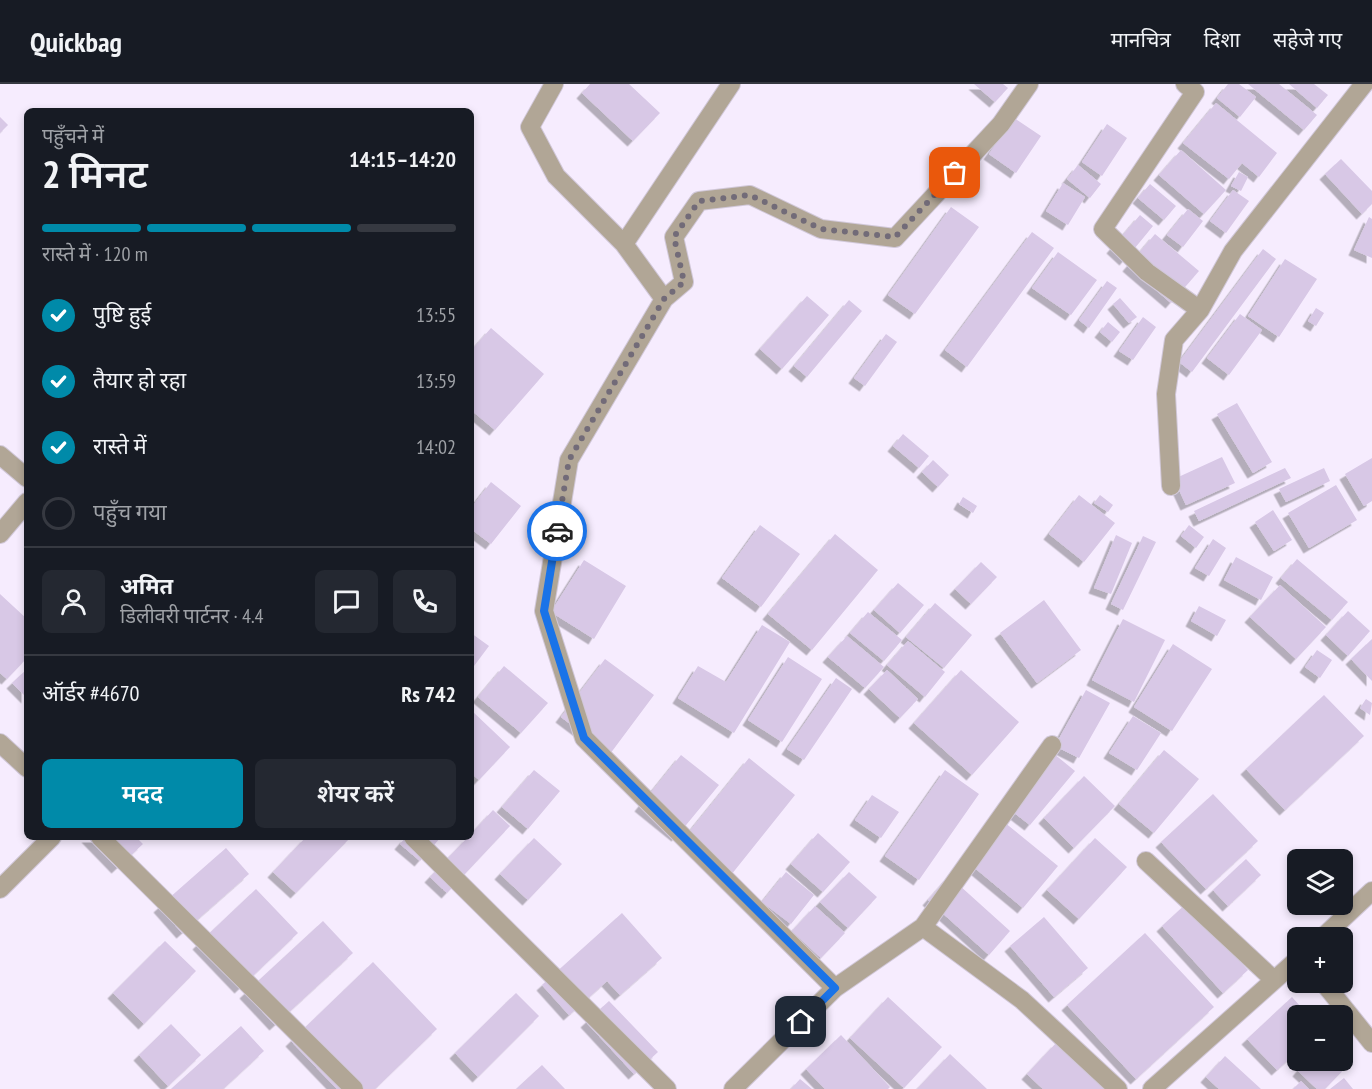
<!DOCTYPE html>
<html lang="hi">
<head>
<meta charset="utf-8">
<style>
  :root { --surface:#171b24; --page:#242831; --text:#f1f3f6; --muted:#9ea1a6; --line:#363941; --accent:#008aa9 }
  body { margin:0; font-family:"PT Sans Narrow","Noto Sans Devanagari",sans-serif; background:var(--page); color:var(--text); height:100vh; display:flex; flex-direction:column; font-size:22px; white-space:nowrap }
  * { box-sizing:border-box; margin:0 }
  p { font-size:20px; color:var(--muted) }
  .icon { flex:none; width:33px; height:33px; fill:none; stroke:currentColor; stroke-width:2; stroke-linecap:round; stroke-linejoin:round }
  .map { position:relative; flex:1; overflow:hidden }
  .side { position:absolute; left:24px; top:24px; width:450px; height:732px; display:flex; flex-direction:column; background:var(--surface); border-radius:9px; box-shadow:0 3px 9px #0003 }
  .side>* { flex:none }
  .controls { position:absolute; left:1287px; top:765px; display:grid; gap:12px }
  .controls a { display:grid; place-items:center; width:66px; height:66px; border-radius:9px; background:var(--surface); box-shadow:0 3px 9px #0003; font-size:30px }
  .pin { position:absolute; display:grid; place-items:center; width:51px; height:51px; color:#fff; margin:-26px; border-radius:12px; box-shadow:0 3px 9px #0006 }
  .courier { position:absolute; display:grid; place-items:center; width:60px; height:60px; margin:-30px; border:4px solid #1a73e8; border-radius:50%; background:#fff; color:#222; box-shadow:0 2px 8px #0007 }
  .overview em { font-style:normal; font-weight:600 }
  .overview div { display:flex; flex-direction:column-reverse }
  .overview { display:flex; align-items:center; justify-content:space-between; height:102px; padding:0 18px }
  h1 { font-size:39px; font-weight:600; line-height:45px }
  .bar { display:grid; grid-template-columns:repeat(4,1fr); gap:9px 6px; align-content:center; height:72px; padding:0 18px }
  .bar i { height:8px; border-radius:4px; background:var(--line) }
  .bar .active { background:var(--accent) }
  .bar p { grid-column:span 4 }
  .line { display:flex; align-items:center; gap:15px; padding:0 18px; border-top:2px solid var(--line) }
  .line div { flex:1 }
  .round { display:grid; place-items:center; flex:none; width:63px; height:63px; border-radius:9px; background:var(--page) }
  ol { padding:0 18px; list-style:none }
  li { display:flex; align-items:center; gap:18px; height:66px }
  li p { margin-inline-start:auto }
  li .icon { padding:6px; border-radius:50%; background:var(--accent); color:#fff; stroke-width:4 }
  li:last-child { color:var(--muted) }
  li i { width:33px; height:33px; border:3px solid var(--line); border-radius:50% }
  .button { display:flex; gap:12px; margin-top:auto; padding:12px 18px }
  .button a { flex:1; height:69px; border-radius:9px; background:var(--accent); color:#fff; font-size:24px; font-weight:600; line-height:69px; text-align:center }
  .button a+a { background:var(--page); color:var(--text) }
  header { display:flex; align-items:center; gap:36px; box-sizing:border-box; height:84px; padding:0 30px; background:var(--surface); border-bottom:2px solid var(--line) }
  header strong { font-size:28px }
  nav { display:flex; gap:33px; margin-inline-start:auto; font-size:21px }
  .map>svg:first-child { display:block }
  .building { fill:#d8c8e6; filter:url(#shadow) }
  .lines { fill:none; stroke-linecap:round; stroke-linejoin:round }
  .street-casing { stroke:#d1c8d9; stroke-width:20 }
  .street { stroke:#b1a696; stroke-width:18 }
  .done { stroke:#726b78; stroke-width:6; stroke-dasharray:0 10.8 }
  .route { stroke:#1a73e8; stroke-width:8 }
</style>
</head>
<body>
<header>
<strong>Quickbag</strong>
<nav><a>मानचित्र</a><a>दिशा</a><a>सहेजे गए</a></nav>
</header>
<div class="map">
<svg width="1372" height="1005" viewBox="0 0 1372 1005">
  <defs>
    <filter id="shadow"><feDropShadow dx="-5.5" dy="5.5" stdDeviation="0" flood-color="#0004"/></filter>
  </defs>
  <rect width="100%" height="100%" fill="#f6ecfe"/>
  <path class="building" d="M590,0H629L660,29L633,57L582,9Z
    M974,0H1003L1008,4L995,18Z
    M1228,0H1239L1256,13L1240,33L1217,14Z
    M1248,0H1279L1317,31L1304,46Z
    M1289,0H1314L1328,11L1317,24Z
    M1216,19L1277,69L1259,93L1242,79L1229,95L1183,59Z
    M0,33L8,41L0,49Z
    M1014,34L1041,52L1016,89L989,70Z
    M1107,40L1127,54L1102,92L1082,78Z
    M1181,66L1226,106L1204,130L1159,91Z
    M1341,75L1372,107V120L1362,130L1325,90Z
    M1078,81L1101,100L1090,114L1067,95Z
    M1239,88L1248,93L1241,107L1231,102Z
    M1063,99L1085,113L1068,141L1046,127Z
    M1150,100L1176,122L1164,136L1138,114Z
    M1233,106L1249,117L1226,149L1210,137Z
    M951,123L979,143L915,230L888,211Z
    M1188,125L1203,137L1183,163L1167,151Z
    M1140,131L1153,142L1125,176L1112,164Z
    M1369,133L1372,135V174L1354,166Z
    M1032,148L1054,164L967,283L945,266Z
    M1155,150L1199,187L1171,219L1128,182Z
    M1263,165L1276,175L1192,288L1179,278Z
    M1058,168L1097,196L1071,231L1032,204Z
    M1285,175L1317,195L1279,253L1248,232Z
    M1107,197L1117,204L1089,244L1079,236Z
    M807,212L829,231L782,285L760,265Z
    M1120,214L1137,233L1129,239L1113,220Z
    M849,216L862,227L807,293L794,282Z
    M1316,224L1324,229L1316,242L1308,237Z
    M1240,230L1262,246L1229,291L1207,274Z
    M1143,233L1156,243L1133,276L1119,267Z
    M1108,238L1120,248L1112,258L1100,248Z
    M491,244L544,290L495,346L471,326V267Z
    M886,250L897,258L865,302L854,294Z
    M1237,319L1272,378L1253,389L1217,330Z
    M903,350L929,372L919,384L893,362Z
    M1222,373L1235,399L1186,421L1174,395Z
    M1372,374V417L1364,422L1345,390Z
    M933,376L949,391L938,403L922,388Z
    M1285,384L1291,394L1199,437L1194,427Z
    M1324,384L1330,397L1286,418L1279,405Z
    M491,398L521,422L491,460L471,445V424Z
    M1336,401L1357,436L1309,464L1288,429Z
    M1079,411L1115,439L1084,478L1049,450Z
    M1100,411L1113,421L1108,428L1094,419Z
    M963,413L977,422L973,429L959,420Z
    M1273,426L1292,456L1274,467L1255,438Z
    M760,441L800,470L761,523L722,494Z
    M1189,441L1204,453L1196,464L1181,452Z
    M835,450L878,486L812,566L768,530Z
    M1116,451L1132,459L1111,510L1094,504Z
    M1143,452L1156,458L1123,526L1111,520Z
    M1213,455L1226,464L1209,492L1195,484Z
    M1236,473L1273,493L1261,516L1224,496Z
    M1297,475L1348,518L1332,536L1281,494Z
    M584,476L626,502L594,555L551,528Z
    M981,478L997,493L971,520L955,505Z
    M898,499L924,521L900,549L874,526Z
    M1280,501L1326,543L1296,575L1250,533Z
    M0,510L27,535V574L7,595L0,589Z
    M1044,516L1081,566L1037,599L1000,549Z
    M935,519L972,551L944,584L906,553Z
    M1199,522L1226,536L1217,552L1191,537Z
    M1348,527L1370,547L1348,572L1326,551Z
    M868,528L902,556L884,577L850,549Z
    M1123,535L1165,556L1134,618L1092,596Z
    M762,541L790,558L734,649L678,614L698,582L726,598Z
    M471,549L489,562L471,586Z
    M847,552L884,583L865,604L828,573Z
    M1372,555V597L1351,575Z
    M908,557L945,588L925,613L887,581Z
    M1173,560L1212,585L1172,647L1134,623Z
    M1317,566L1332,576L1320,594L1305,583Z
    M788,573L822,595L782,658L748,636Z
    M605,575L654,611L610,670L561,633Z
    M504,582L548,619L521,649L478,613Z
    M27,585V614L12,599Z
    M887,586L918,615L900,634L869,605Z
    M961,586L1019,638L972,691L914,639Z
    M836,594L852,605L804,676L787,665Z
    M1086,606L1110,619L1079,674L1055,662Z
    M1324,611L1364,652L1285,726L1246,685Z
    M1366,615L1372,619L1370,631L1360,624Z
    M471,626L510,663L479,696L471,689Z
    M1133,632L1161,649L1137,686L1109,669Z
    M1164,666L1199,695L1154,749L1119,720Z
    M1053,669L1075,687L1030,741L1008,724Z
    M681,671L719,701L677,752L640,722Z
    M749,674L795,711L731,791L685,753Z
    M534,686L560,707L528,745L502,723Z
    M945,686L979,710L919,796L885,772Z
    M1084,692L1115,722L1074,764L1044,734Z
    M1213,710L1258,757L1206,805L1161,758Z
    M872,711L899,728L881,754L855,736Z
    M493,726L510,742L447,809L430,793L468,753H471V750Z
    M1004,738L1058,782L1023,824L970,780Z
    M818,749L850,778L823,808L791,780Z
    M87,753H136L143,760L117,784Z
    M306,753H351L296,809L273,788Z
    M406,753H441L420,777L400,760Z
    M534,754L562,780L528,816L500,790Z
    M1095,754L1127,783L1079,835L1047,806Z
    M226,764L249,790L182,849L159,823Z
    M1246,775L1261,791L1228,822L1213,806Z
    M786,788L814,811L791,840L762,818Z
    M849,788L877,813L848,844L820,818Z
    M949,792L1010,847L989,871L928,816Z
    M256,805L298,849L240,904L198,860Z
    M1187,819L1248,886L1223,909L1162,842Z
    M815,822L845,849L821,874L792,847Z
    M622,829L662,874L620,911L607,897L569,931L542,901Z
    M1044,833L1088,884L1054,913L1010,862Z
    M323,837L353,869L275,941L245,909Z
    M1145,849L1214,923L1136,995L1067,921Z
    M165,857L196,887L144,940L113,909Z
    M373,878L437,945L375,1005H337L291,957Z
    M516,909L539,932L478,993L455,969Z
    M888,913L942,963L904,1004L850,954Z
    M1292,913L1309,932H1298V967L1277,986L1247,955Z
    M609,917L658,968L634,990L586,938Z
    M171,940L201,971L168,1002L139,971Z
    M241,942L264,967L223,1005H171Z
    M841,951L890,1003L888,1005H825L806,985Z
    M1057,958L1107,1005H1043L1027,990Z
    M950,970L987,1005H917Z
    M1225,972L1261,1005H1219L1206,993Z
    M1307,976H1341L1347,982L1325,1005H1317L1298,987Z
    M542,981L565,1005H516Z
    M1344,994L1353,1005H1330Z
    M800,995L812,1005H791Z
    M1301,997L1309,1005H1293Z"/>
  <g class="lines">
    <g class="street-casing">
      <path id="street" d="M554,0L530,43L556,92L624,160L664,215
        M1185,0L1195,8L1103,145L1147,188L1200,226
        M624,160L731,0
        M0,371L27,394
        M1171,402L1166,310L1174,256L1200,226L1233,167L1364,0
        M0,450L27,418
        M0,659L27,684
        M100,753L354,1005
        M413,753L667,1005
        M1146,777L1274,896
        M0,805L52,753
        M923,843L1022,916L1118,1005
        M1322,854L1372,807
        M1323,898L1372,959
        M835,904L923,843L1052,661
        M733,1005L835,904L584,654L544,527L569,376L664,215L684,198L674,153L699,117L750,111L821,145L895,154L1001,40L1029,0
        M1152,1005L1298,875"/>
    </g>
    <use href="#street" class="street"/>
  </g>
  <g class="lines">
    <path class="done" d="M557,447L569,376L664,215L684,198L674,153L699,117L750,111L821,145L895,153L955,89"/>
    <path class="route" d="M557,447L544,527L584,654L835,904L801,938"/>
  </g>
</svg>
<div class="controls">
<a><svg class="icon" aria-label="layers" viewBox="0 0 24 24"><path d="M12 4l9 5-9 5-9-5zM3 14l9 5 9-5"/></svg></a>
<a>+</a>
<a>−</a>
</div>
<div class="pin" style="left:955px;top:89px;background:#ea580c"><svg class="icon" aria-label="bag" viewBox="0 0 24 24"><path d="M5 8h14l-1 12H6zM9 8a3 3 0 0 1 6 0"/></svg></div>
<div class="pin" style="left:801px;top:938px;background:#1f2937"><svg class="icon" aria-label="home" viewBox="0 0 24 24"><path d="M3 11l9-7 9 7M6 9v11h12V9"/></svg></div>
<div class="courier" style="left:557px;top:447px"><svg class="icon" aria-label="car" viewBox="0 0 24 24"><path d="M5 17H2v-5l4-1 3-4h7l3 4 3 1v5h-3M9 17h6M6 11h13"/><circle cx="7" cy="17" r="2"/><circle cx="17" cy="17" r="2"/></svg></div>
<section class="side">
<div class="overview"><div><h1>2 मिनट</h1><p>पहुँचने में</p></div><em>14:15–14:20</em></div>
<div class="bar"><i class="active"></i><i class="active"></i><i class="active"></i><i></i><p>रास्ते में · 120 m</p></div>
<ol>
<li><svg class="icon" aria-label="check" viewBox="0 0 24 24"><path d="M5 12l5 5 9-10"/></svg>पुष्टि हुई<p>13:55</p></li>
<li><svg class="icon" aria-label="check" viewBox="0 0 24 24"><path d="M5 12l5 5 9-10"/></svg>तैयार हो रहा<p>13:59</p></li>
<li><svg class="icon" aria-label="check" viewBox="0 0 24 24"><path d="M5 12l5 5 9-10"/></svg>रास्ते में<p>14:02</p></li>
<li><i></i>पहुँच गया</li>
</ol>
<div class="line" style="height:108px"><a class="round"><svg class="icon" aria-label="person" viewBox="0 0 24 24"><circle cx="12" cy="8" r="4"/><path d="M4 21q1-7 8-7t8 7"/></svg></a><div><b>अमित</b><p>डिलीवरी पार्टनर · 4.4</p></div><a class="round"><svg class="icon" aria-label="chat" viewBox="0 0 24 24"><path d="M4 5h16v11H9l-5 4z"/></svg></a><a class="round"><svg class="icon" aria-label="phone" viewBox="0 0 24 24"><path d="M5 4h4l2 5-3 2q2 4 5 5l2-3 5 2v4C11 20 4 13 5 4z"/></svg></a></div>
<div class="line" style="height:78px"><div>ऑर्डर #4670</div><b>Rs 742</b></div>
<div class="button"><a>मदद</a><a>शेयर करें</a></div>
</section>
</div>
</body>
</html>
